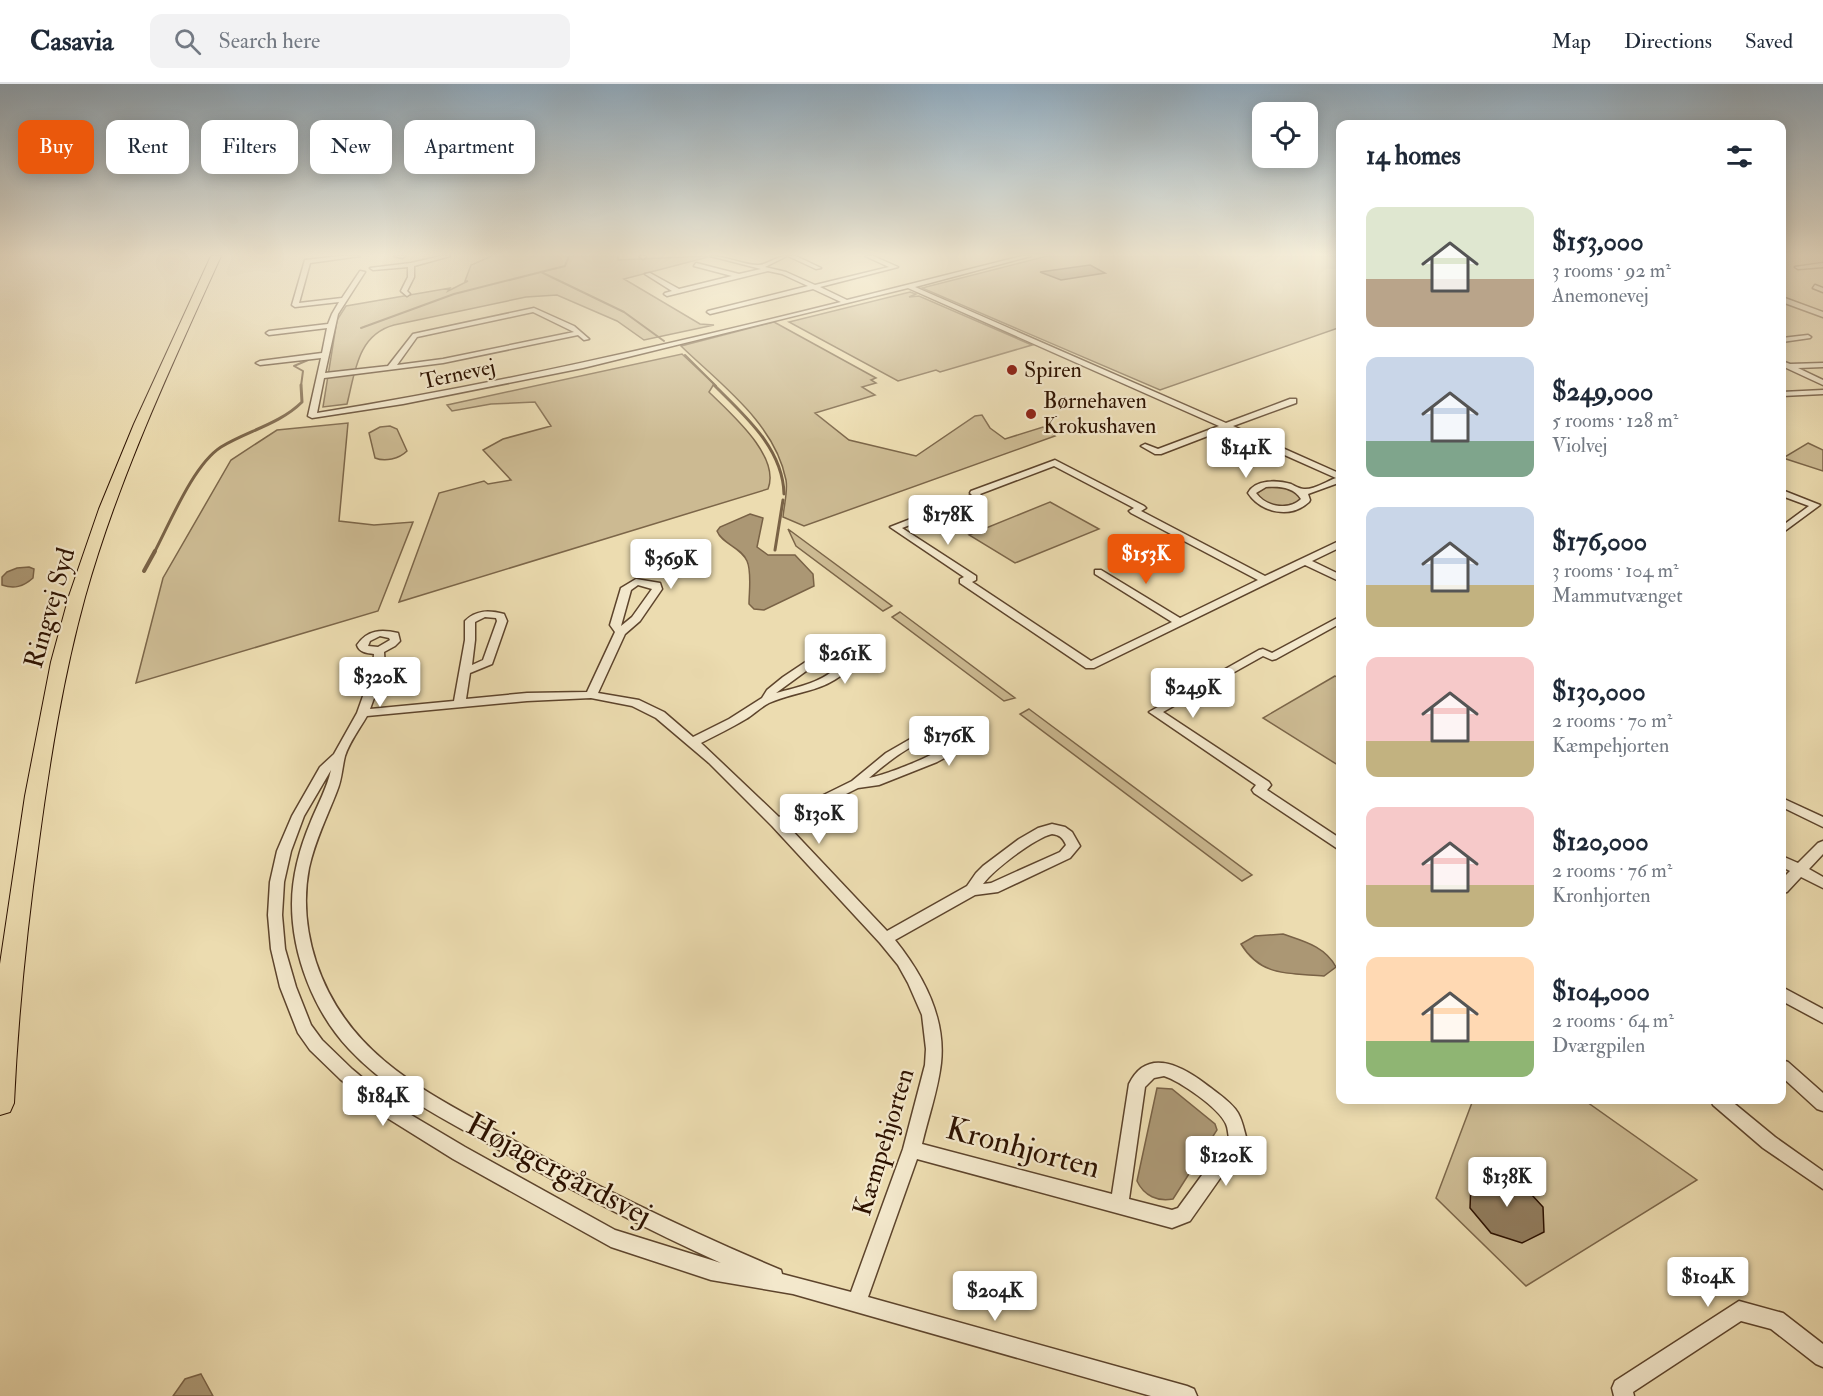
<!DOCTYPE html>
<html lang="en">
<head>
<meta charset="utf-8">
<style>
  :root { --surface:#fff; --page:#f2f2f3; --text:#1f2937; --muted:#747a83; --line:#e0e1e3; --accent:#ea580c }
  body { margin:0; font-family:"IM FELL Double Pica",serif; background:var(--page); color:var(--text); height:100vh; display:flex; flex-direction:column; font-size:22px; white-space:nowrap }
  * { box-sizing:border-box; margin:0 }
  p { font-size:20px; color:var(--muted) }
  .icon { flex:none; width:33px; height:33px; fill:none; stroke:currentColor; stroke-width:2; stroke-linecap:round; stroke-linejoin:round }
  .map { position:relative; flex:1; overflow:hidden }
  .sheet { position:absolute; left:1336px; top:36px; width:450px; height:984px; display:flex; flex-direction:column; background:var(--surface); border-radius:12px; box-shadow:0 3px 15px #0003 }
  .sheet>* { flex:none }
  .banner { position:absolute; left:18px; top:36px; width:570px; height:54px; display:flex; gap:12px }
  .controls { position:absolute; left:1252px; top:18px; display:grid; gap:12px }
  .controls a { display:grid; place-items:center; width:66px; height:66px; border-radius:12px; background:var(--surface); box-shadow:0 3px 15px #0003; font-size:30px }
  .price { position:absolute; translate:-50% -51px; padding:0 14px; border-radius:6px; background:#fff; color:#222; font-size:20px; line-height:39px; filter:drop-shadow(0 2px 3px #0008) }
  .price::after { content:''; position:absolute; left:50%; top:36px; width:18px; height:14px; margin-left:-9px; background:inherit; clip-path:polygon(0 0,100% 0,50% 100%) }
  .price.on { background:var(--accent); color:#fff }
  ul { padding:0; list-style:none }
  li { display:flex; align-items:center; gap:18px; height:150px; padding:0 30px }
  li span { display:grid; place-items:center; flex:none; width:168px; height:120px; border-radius:12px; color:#555 }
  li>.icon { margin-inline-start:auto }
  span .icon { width:72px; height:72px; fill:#fffc; stroke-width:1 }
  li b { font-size:26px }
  h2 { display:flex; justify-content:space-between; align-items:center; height:72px; padding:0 30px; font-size:26px }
  .chip { padding:0 21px; border-radius:12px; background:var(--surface); box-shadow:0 3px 15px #0003; font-size:21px; line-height:54px }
  .chip.on { background:var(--accent); color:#fff }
  header { display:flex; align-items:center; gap:36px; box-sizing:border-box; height:84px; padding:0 30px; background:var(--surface); border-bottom:2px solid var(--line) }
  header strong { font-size:28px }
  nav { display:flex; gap:33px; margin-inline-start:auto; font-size:21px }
  .search { width:420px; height:54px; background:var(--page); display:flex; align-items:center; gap:15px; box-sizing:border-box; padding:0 21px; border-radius:12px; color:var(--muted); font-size:22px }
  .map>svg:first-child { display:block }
  .green { fill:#ccba92; stroke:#7c6649; stroke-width:1.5 }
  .water { fill:#ab9774; stroke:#796246; stroke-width:1.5 }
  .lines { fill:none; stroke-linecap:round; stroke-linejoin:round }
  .stream-far2 { stroke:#796246; stroke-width:2 }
  .stream-far1 { stroke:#796246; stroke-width:3 }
  .stream { stroke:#796246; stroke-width:4 }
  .building { fill:#907b5c; stroke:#2d1200; stroke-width:1.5 }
  .minor-casing { stroke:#5d442c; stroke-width:3 }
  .tertiary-casing { stroke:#5d442c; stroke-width:3 }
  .trunk-casing { stroke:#2d1200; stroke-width:2 }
  .minor { fill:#f3e8cc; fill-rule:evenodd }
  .tertiary { fill:#f3e8cc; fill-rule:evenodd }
  .trunk { fill:#ecdcb0; fill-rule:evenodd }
  .poi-dot { fill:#8f2418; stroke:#f3e8cc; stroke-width:2 }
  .labels { text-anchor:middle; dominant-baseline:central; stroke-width:4.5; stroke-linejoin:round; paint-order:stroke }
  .far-poi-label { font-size:22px; fill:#2d1200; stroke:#f3e8cc; text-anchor:start }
  .far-street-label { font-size:22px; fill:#2d1200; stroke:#f3e8cc }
  .street-label { font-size:26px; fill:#2d1200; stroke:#f3e8cc }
  .near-street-label { font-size:32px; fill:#2d1200; stroke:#f3e8cc }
</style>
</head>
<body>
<header>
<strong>Casavia</strong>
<div class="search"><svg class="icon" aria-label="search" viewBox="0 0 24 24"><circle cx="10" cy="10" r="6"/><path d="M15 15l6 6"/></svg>Search here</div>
<nav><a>Map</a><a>Directions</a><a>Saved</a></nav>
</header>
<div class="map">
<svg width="1823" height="1312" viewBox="0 0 1823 1312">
  <rect width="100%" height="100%" fill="#ecdcb0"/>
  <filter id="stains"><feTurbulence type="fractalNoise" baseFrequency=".00333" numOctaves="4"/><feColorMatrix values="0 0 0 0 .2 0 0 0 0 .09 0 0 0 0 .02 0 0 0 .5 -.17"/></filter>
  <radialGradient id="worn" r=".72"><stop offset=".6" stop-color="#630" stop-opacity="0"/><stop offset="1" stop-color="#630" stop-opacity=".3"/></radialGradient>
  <path class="green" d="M492 172H618V176L706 172 708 173 624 195 700 240 714 241 644 256 617 237 557 211 526 213 394 241C357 251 355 289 347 320L323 323 337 236 346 222 450 204 448 207 468 197H465L471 181Z
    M1047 172H1341V243L1160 306 922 204Z
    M910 208 916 210 909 213 919 212 1032 261 940 288 936 286 898 297 789 238Z
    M774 238 876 294 871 296 876 299 862 303 875 311 815 329 849 356 916 372 975 332 982 331 990 344 1005 355 1043 343 1055 352 804 442 783 433C784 421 788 407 786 396 775 339 720 300 681 262Z
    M682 270 714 300 709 308C730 329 781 372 768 405L399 518 439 409 484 397 488 400 511 396 483 366 503 355 551 342 535 318 491 320 452 327 447 321Z
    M348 339 339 437 374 441 413 438 378 527 136 599 163 494 231 376 277 346Z
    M380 343 390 342 397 345 407 367C399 375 385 378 375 374L369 349Z
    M1808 359 1823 366V387L1783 374Z
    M1268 402C1282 403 1292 404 1301 413V417C1287 423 1265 426 1257 409Z
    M1050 418 1099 445 1015 479 969 451Z
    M788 445 892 522 883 527 796 462Z
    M900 528 1015 614 1004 617 892 533Z
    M1335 592 1341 596V683L1263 634Z
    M1029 625 1252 791 1242 797 1020 630Z
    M1473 1016H1584L1697 1096 1526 1202 1436 1114Z"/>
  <path class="water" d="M750 430 763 434 757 463 768 471H795L813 490 814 502 764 526 754 525 749 520C749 508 752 488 747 477 741 463 722 460 717 447L720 443Z
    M29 483 34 485 33 494C23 503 14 505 2 501V493L7 488 17 484Z
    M1283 850C1303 857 1325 862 1336 883L1324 892C1289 889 1261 893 1241 860L1255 852Z
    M1157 1004 1172 1005 1215 1040 1217 1046 1173 1115C1158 1118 1144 1112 1137 1097Z
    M201 1290 213 1312H173L185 1295Z"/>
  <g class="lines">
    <path class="stream-far2" d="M569 172 565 182 541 188 624 228 664 257
      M361 244 454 210 541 188
      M685 271 716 302
      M301 302 303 287 294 282 308 276"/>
    <path class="stream-far1" d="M714 301C744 331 783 364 784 410
      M775 466 783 416
      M154 469C170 439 193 381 221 363 247 347 280 340 302 318L301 301"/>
    <path class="stream" d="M144 487 155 467"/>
  </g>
  <path class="building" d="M1090 181 1105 189 1061 196 1040 188Z
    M1492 1089 1521 1099 1543 1123 1544 1148 1522 1159 1491 1149 1470 1124 1471 1099Z"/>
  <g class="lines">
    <g class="minor-casing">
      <path id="minor" d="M341 172H360L310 179 299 219 342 214 360 187 365 188 338 230 325 289 388 282 413 250 534 224 574 242 589 255 584 256 578 251 443 279 324 294 317 329C494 301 667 261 841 218L813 205 710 230 707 228 708 227 808 202 782 190 768 187 667 212 664 210 665 209 672 207 645 190 650 189 679 205 732 192 694 182 696 179 739 190 761 185 710 172C725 172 748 182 759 181 769 180 776 172 787 172L765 183 786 188 815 201 889 183 865 172H873L898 183 820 203 847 216 1022 172H1031L915 203 1226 339 1290 315H1296V319L1233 342 1341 390V398L1308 410 1310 416 1309 418C1291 435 1261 429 1248 409 1255 395 1278 396 1291 400 1295 402 1300 405 1304 405 1314 406 1327 397 1336 394L1226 345 1161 370H1155L1141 362 1145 360 1158 365 1219 342 908 204 583 284 403 320 312 334 308 332 321 274 260 281 256 279 260 277 322 269 327 244 269 251 266 249 269 247 328 240 332 230 339 218 295 223 292 221 305 176ZM533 228 574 248 443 275 397 281 417 253ZM1266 403C1279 402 1294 403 1301 415 1288 427 1266 423 1256 409Z
        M394 172H405L402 174Z
        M441 172H450L414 182V193L407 207 410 210 407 212 401 207 408 193V183L373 186 370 184 411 179Z
        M639 172H645L646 173 643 175Z
        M788 172H796L821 184 816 185Z
        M1823 179V183L1798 185 1795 183Z
        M1815 201 1823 204V208L1813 204Z
        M1808 251 1811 253 1810 254 1782 258V254Z
        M1782 277 1790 280 1823 279V283L1798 284 1823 296V301L1782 282Z
        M1823 306V310L1782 312V308Z
        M1055 376 1144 422 1146 424 1141 427 1265 492 1341 456V463L1312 477 1341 491V498L1305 481 1094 584H1086L960 499V495L964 493 890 443 972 411 970 409 971 407ZM1054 382 1134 424 1129 427 1131 429 1258 496 1180 534 1101 486H1095V490L1172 538 1091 577 972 498 976 496V492L902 444 981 414 982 412 980 410Z
        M1782 406 1820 421 1782 449V442L1809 422 1782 412Z
        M636 495 660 499 662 505 640 537 625 550 598 609 639 616 664 628 693 653 729 635 762 614 767 606 783 593 816 571 831 567 843 570 852 580C831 608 798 606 769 619 761 623 754 630 746 635 731 644 716 651 701 659L779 733 852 697 886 669 919 650 934 646 952 652 956 662 950 671 937 678 879 701 858 704 786 740 887 847 967 802 976 789 983 782 1019 755 1038 744 1052 740 1065 743 1072 748 1080 762 1070 774 998 808 975 811 895 856C923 891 946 933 941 979 938 1006 928 1034 922 1060L1112 1110 1129 1000C1148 960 1187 985 1211 1004 1220 1011 1232 1019 1238 1029 1243 1038 1244 1047 1247 1056L1190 1137 1172 1144 917 1075 868 1213 1187 1302 1194 1305 1197 1312H1151L793 1210 711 1196 611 1163 453 1075 384 1032 340 995 310 966 298 949 280 903 271 865 268 831 270 798 277 767 292 732 320 683 334 670 357 629 373 584 374 570C366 569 359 568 357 561 367 546 381 545 398 549L400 557 395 562 384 568 385 584 370 625 454 617 465 556V537C476 526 489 526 504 530L507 537 492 580 470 589 466 615 527 609 587 608 615 548 610 541 621 504ZM638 501 652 505 632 533 621 542 631 506ZM485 533 496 534 497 537 483 576 472 581 475 556V538ZM380 552 389 554 390 556 378 563 368 562 370 557ZM831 574 836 575 840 580C825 598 798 603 776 609L813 582ZM591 614 632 622 656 634 709 679 772 742 880 859 898 881 908 899 922 931 926 965 925 981 903 1065 851 1208 782 1190 781 1186C689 1147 599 1104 511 1055 429 1009 348 974 316 878 306 847 303 815 309 784 315 756 327 733 337 707 342 695 342 684 345 672 349 659 360 644 367 632L527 617ZM934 654 943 657 944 662C936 672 882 692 869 694 884 681 915 656 934 654ZM331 686C327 704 318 720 311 737 300 763 292 792 292 820 292 871 314 928 349 965 386 1005 436 1031 483 1057 561 1101 640 1142 721 1179L615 1146 465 1063 396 1022 352 985 322 956 311 941 296 903 285 865 282 831 284 798 291 767 304 732ZM1052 750C1060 751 1063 754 1066 761L1060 768 991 799 983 800C994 785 1035 754 1052 750ZM1164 992C1180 997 1219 1024 1226 1040 1228 1044 1228 1050 1229 1054L1178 1124 1172 1126 1129 1115 1145 1003 1154 994Z
        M1341 532V539L1276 575 1272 576 1263 572 1163 628 1269 698 1271 701 1267 706 1341 755V767L1254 709 1252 706 1256 701 1149 628 1259 566 1263 565 1272 569Z
        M1782 714 1823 733V743L1782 723Z
        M1823 757V770L1809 785 1823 793V804L1801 793 1787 808 1782 809V795L1790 787 1782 783V772L1798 779 1818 759Z
        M1782 903 1823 925V939L1782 917Z
        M1782 976 1788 978 1823 1009V1027L1817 1025 1782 993Z
        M1711 1016H1730L1775 1053 1823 1087V1105L1763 1064 1713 1021Z
        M1739 1217 1783 1229 1823 1260V1283L1816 1280 1771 1245 1741 1237 1633 1308 1634 1312H1614L1612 1304 1615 1297Z"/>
    </g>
    <g class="tertiary-casing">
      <path id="tertiary" d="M1782 213 1823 228V233L1782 218Z"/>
    </g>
    <g class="trunk-casing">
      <path id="trunk" d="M211 172H221C171 283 118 395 85 513 63 593 50 675 39 757 27 844 18 931 14 1019L10 1028 0 1031V880L25 712 51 578 69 512 99 425 134 340Z"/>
    </g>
    <use href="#minor" class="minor"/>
    <use href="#tertiary" class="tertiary"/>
    <use href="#trunk" class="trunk"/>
  </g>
  <linearGradient id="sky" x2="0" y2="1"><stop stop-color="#8fa8ba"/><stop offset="0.48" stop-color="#f6efdb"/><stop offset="1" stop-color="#f6efdb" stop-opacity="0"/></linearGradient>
  <rect width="1823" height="356" fill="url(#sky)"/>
  <g class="poi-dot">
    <circle cx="1012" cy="286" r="6"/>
    <circle cx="1031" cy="330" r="6"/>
  </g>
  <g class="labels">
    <g class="far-poi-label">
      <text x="1024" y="286">Spiren</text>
      <text x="1043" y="317">Børnehaven<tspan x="1043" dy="25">Krokushaven</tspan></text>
    </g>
    <g class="far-street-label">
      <text transform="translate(458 290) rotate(-12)">Ternevej</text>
    </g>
    <g class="street-label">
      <text transform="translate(50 524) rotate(-74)">Ringvej Syd</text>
      <text transform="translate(884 1058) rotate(-73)">Kæmpehjorten</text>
    </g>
    <g class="near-street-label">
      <text transform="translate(1023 1064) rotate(15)">Kronhjorten</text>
      <text transform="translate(559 1086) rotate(28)">Højagergårdsvej</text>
    </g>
  </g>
  <rect width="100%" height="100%" filter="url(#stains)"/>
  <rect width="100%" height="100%" fill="url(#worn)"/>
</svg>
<div class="controls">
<a><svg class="icon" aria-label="locate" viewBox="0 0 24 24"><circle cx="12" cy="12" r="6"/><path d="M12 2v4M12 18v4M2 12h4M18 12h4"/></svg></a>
</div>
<b class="price" style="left:1246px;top:395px">$141K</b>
<b class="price" style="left:948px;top:462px">$178K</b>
<b class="price on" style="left:1146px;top:501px">$153K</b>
<b class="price" style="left:671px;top:506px">$369K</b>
<b class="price" style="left:845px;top:601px">$261K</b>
<b class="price" style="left:380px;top:624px">$320K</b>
<b class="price" style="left:1193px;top:635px">$249K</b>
<b class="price" style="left:949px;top:683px">$176K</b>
<b class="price" style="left:819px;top:761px">$130K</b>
<b class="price" style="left:383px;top:1043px">$184K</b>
<b class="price" style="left:1226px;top:1103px">$120K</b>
<b class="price" style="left:1507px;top:1124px">$138K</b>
<b class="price" style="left:1708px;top:1224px">$104K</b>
<b class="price" style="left:995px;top:1238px">$204K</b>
<div class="banner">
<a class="chip on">Buy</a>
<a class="chip">Rent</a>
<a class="chip">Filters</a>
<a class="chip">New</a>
<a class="chip">Apartment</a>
</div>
<section class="sheet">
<h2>14 homes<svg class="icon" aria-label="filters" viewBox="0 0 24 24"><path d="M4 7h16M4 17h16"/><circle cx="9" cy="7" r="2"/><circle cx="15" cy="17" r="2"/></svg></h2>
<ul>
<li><span style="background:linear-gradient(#dfe7d0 60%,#b9a48a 0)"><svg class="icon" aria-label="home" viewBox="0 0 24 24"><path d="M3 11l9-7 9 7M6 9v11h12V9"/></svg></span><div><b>$153,000</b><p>3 rooms · 92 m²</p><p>Anemonevej</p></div></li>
<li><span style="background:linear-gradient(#c9d6e8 70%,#7fa58c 0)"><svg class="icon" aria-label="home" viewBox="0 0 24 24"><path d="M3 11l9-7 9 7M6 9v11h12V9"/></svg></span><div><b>$249,000</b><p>5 rooms · 128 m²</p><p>Violvej</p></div></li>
<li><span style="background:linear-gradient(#c9d6e8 65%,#c2b280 0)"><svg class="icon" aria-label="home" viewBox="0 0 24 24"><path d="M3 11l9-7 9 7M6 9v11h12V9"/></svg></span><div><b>$176,000</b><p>3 rooms · 104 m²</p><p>Mammutvænget</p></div></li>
<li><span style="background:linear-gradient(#f6c9c9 70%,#c2b280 0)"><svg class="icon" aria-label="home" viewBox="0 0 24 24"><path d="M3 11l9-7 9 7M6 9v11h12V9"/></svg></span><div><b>$130,000</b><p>2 rooms · 70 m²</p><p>Kæmpehjorten</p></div></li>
<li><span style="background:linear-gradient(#f6c9c9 65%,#c2b280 0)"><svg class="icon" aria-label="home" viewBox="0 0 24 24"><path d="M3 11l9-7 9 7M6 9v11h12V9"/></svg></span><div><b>$120,000</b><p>2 rooms · 76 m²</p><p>Kronhjorten</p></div></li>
<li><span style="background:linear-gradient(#ffd9b3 70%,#8fb573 0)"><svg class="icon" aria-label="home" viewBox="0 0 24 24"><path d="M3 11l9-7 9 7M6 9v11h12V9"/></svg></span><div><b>$104,000</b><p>2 rooms · 64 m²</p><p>Dværgpilen</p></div></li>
</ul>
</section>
</div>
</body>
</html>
